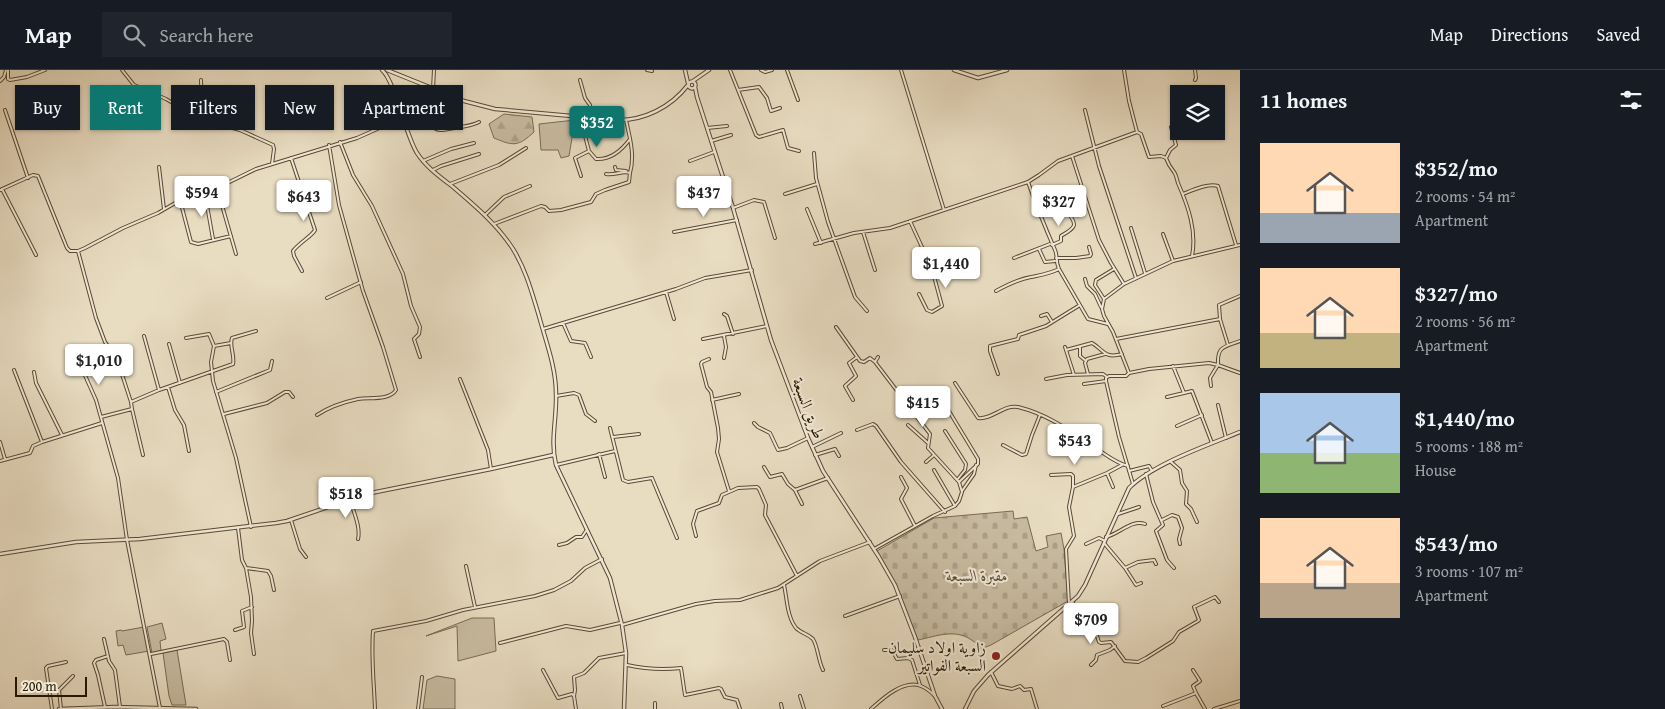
<!DOCTYPE html>
<html lang="en">
<head>
<meta charset="utf-8">
<style>
  :root { --surface:#171b24; --page:#20242c; --text:#f1f3f6; --muted:#9ea1a6; --line:#363941; --accent:#0f766e }
  body { margin:0; font-family:"Gentium Book Plus",Amiri,serif; background:var(--page); color:var(--text); height:100vh; display:flex; flex-direction:column; font-size:19px; white-space:nowrap }
  * { box-sizing:border-box; margin:0 }
  p { font-size:16px; color:var(--muted) }
  .icon { flex:none; width:28px; height:28px; fill:none; stroke:currentColor; stroke-width:2; stroke-linecap:round; stroke-linejoin:round }
  .map { position:relative; flex:1; overflow:hidden }
  .side { display:flex; flex-direction:column; background:var(--surface); width:425px }
  .side>* { flex:none }
  .top-card { position:absolute; left:15px; top:15px; width:475px; height:45px; display:flex; gap:10px }
  .fabs { position:absolute; left:1170px; top:15px; display:grid; gap:10px }
  .fabs a { display:grid; place-items:center; width:55px; height:55px; border-radius:0px; background:var(--surface); box-shadow:0 1px 4px #0004; font-size:25px }
  .scale { position:absolute; left:15px; bottom:12px; width:72px; box-sizing:border-box; padding-left:5px; border:2px solid #2a1a02; border-top:0; font-size:14px; line-height:18px; white-space:nowrap; color:#2a1a02; -webkit-text-stroke:4px #f0e8d7; paint-order:stroke }
  .price { position:absolute; translate:-50% -42px; padding:0 11px; border-radius:5px; background:#fff; color:#222; font-size:16px; line-height:32px; filter:drop-shadow(0 1px 2px #0008) }
  .price::after { content:''; position:absolute; left:50%; top:30px; width:15px; height:11px; margin-left:-8px; background:inherit; clip-path:polygon(0 0,100% 0,50% 100%) }
  .price.current { background:var(--accent); color:#fff }
  ul { padding:0; list-style:none }
  li { display:flex; align-items:center; gap:15px; height:125px; padding:0 20px }
  li span { display:grid; place-items:center; flex:none; width:140px; height:100px; border-radius:0px; color:#555 }
  li>.icon { margin-inline-start:auto }
  span .icon { width:60px; height:60px; fill:#fffc; stroke-width:1 }
  li b { font-size:21px }
  h2 { display:flex; justify-content:space-between; align-items:center; height:60px; padding:0 20px; font-size:21px }
  .tag { padding:0 18px; border-radius:0px; background:var(--surface); box-shadow:0 1px 4px #0004; font-size:18px; line-height:45px }
  .tag.current { background:var(--accent); color:#fff }
  header { display:flex; align-items:center; gap:30px; box-sizing:border-box; height:70px; padding:0 25px; background:var(--surface); border-bottom:1px solid var(--line) }
  header strong { font-size:24px }
  nav { display:flex; gap:28px; margin-inline-start:auto; font-size:18px }
  .search { width:350px; height:45px; background:var(--page); display:flex; align-items:center; gap:12px; box-sizing:border-box; padding:0 18px; border-radius:0px; color:var(--muted); font-size:19px }
  main { display:flex; flex:1; min-height:0 }
  .map>svg:first-child { display:block }
  .grass { fill:#c8bba1; stroke:#796a52 }
  .forest { fill:url(#forest-firs); stroke:#796a52 }
  .cemetery { fill:url(#cemetery-stones); stroke:#796a52 }
  .lines { fill:none; stroke-linecap:round; stroke-linejoin:round }
  .minor-casing { stroke:#5a4a32; stroke-width:4 }
  .tertiary-casing { stroke:#5a4a32; stroke-width:4.5 }
  .minor { stroke:#f0e8d7; stroke-width:2 }
  .tertiary { stroke:#f0e8d7; stroke-width:2.5 }
  .poi-dot { fill:#8f2418; stroke:#f0e8d7; stroke-width:2 }
  .labels { text-anchor:middle; dominant-baseline:central; stroke-width:4; stroke-linejoin:round; paint-order:stroke }
  .street-label { font-size:16px; fill:#2a1a02; stroke:#f0e8d7 }
  .park-label { font-size:16px; font-style:italic; fill:#594a32; stroke:#f0e8d7 }
  .poi-label { font-size:16px; fill:#2a1a02; stroke:#f0e8d7; text-anchor:end }
</style>
</head>
<body>
<header>
<strong>Map</strong>
<div class="search"><svg class="icon" aria-label="search" viewBox="0 0 24 24"><circle cx="10" cy="10" r="6"/><path d="M15 15l6 6"/></svg>Search here</div>
<nav><a>Map</a><a>Directions</a><a>Saved</a></nav>
</header>
<main>
<div class="map">
<svg width="1240" height="639" viewBox="0 0 1240 639">
  <defs>
    <pattern id="forest-firs" width="22" height="20" patternUnits="userSpaceOnUse" patternTransform="scale(1.25)"><rect width="22" height="20" fill="#c8bba1"/><path d="M5 1l3.5 6h-7zM16 11l3.5 6h-7z" fill="#aca089"/></pattern>
    <pattern id="cemetery-stones" width="16" height="16" patternUnits="userSpaceOnUse" patternTransform="scale(1.25)"><rect width="16" height="16" fill="#c8bba1"/><path d="M2 7V4a2 2 0 0 1 4 0v3zM10 15v-3a2 2 0 0 1 4 0v3z" fill="#aca089"/></pattern>
  </defs>
  <rect width="100%" height="100%" fill="#e8dcc1"/>
  <filter id="stains"><feTurbulence type="fractalNoise" baseFrequency=".004" numOctaves="4"/><feColorMatrix values="0 0 0 0 .2 0 0 0 0 .09 0 0 0 0 .02 0 0 0 .5 -.17"/></filter>
  <radialGradient id="worn" r=".72"><stop offset=".6" stop-color="#630" stop-opacity="0"/><stop offset="1" stop-color="#630" stop-opacity=".3"/></radialGradient>
  <path class="grass" d="M575 50 569 86 561 88 558 80H541L539 54Z
    M472 548H494L496 581 458 591 457 556 426 566Z
    M162 553 166 569 160 571 161 581 152 583 147 557Z
    M144 557 149 581 126 585 123 575 118 576 116 561 121 560 122 561Z
    M177 580 186 635H172L169 626 163 583Z
    M437 606 455 609V639H423L427 610Z"/>
  <path class="forest" d="M504 44 532 47 534 62C518 77 513 76 494 68L489 54Z"/>
  <path class="cemetery" d="M1013 441 1014 449 1027 447 1036 481 1048 477 1046 466 1061 463 1064 479 1068 531 991 575 981 579C979 574 977 574 973 571 956 558 937 566 918 570L900 524 877 481 934 448Z"/>
  <g class="lines">
    <g class="minor-casing">
      <path id="minor" d="M8 0V9L10 10 27 7 45 0
        M122 0 134 15 166 29 190 43 207 51 240 60 273 75 274 79 272 94
        M647 0 652 1
        M730 0 756 65 759 67 783 60 788 78 799 81
        M761 0 765 2 772 0
        M787 0 798 30
        M901 0 944 140
        M1124 0 1129 31 1137 62 1141 64 1149 87 1161 86 1166 88C1168 94 1170 97 1174 102 1176 104 1177 110 1178 113 1188 136 1197 161 1192 186
        M1195 0 1196 8 1195 10
        M201 10 202 48
        M580 10 585 28 590 35 592 48
        M0 11 4 7 6 0
        M427 16C427 25 428 55 436 59 441 62 450 58 456 58 464 56 472 56 479 52
        M433 19 434 0
        M738 20 759 17 767 28 771 41 780 38
        M5 40 28 108
        M1085 40 1099 96 1136 208
        M580 47 589 81 596 89C611 90 622 80 630 69
        M707 58 727 56
        M711 71 731 65
        M340 72 353 105 372 136 403 204 411 236 420 257 419 264 414 269 420 287
        M814 83 816 108 828 152 855 227 867 241
        M1072 86 1099 170 1111 193 1124 214
        M291 88 315 160C312 166 299 173 293 181L294 186 302 201
        M1166 88 1170 80 1176 75 1171 57
        M423 91 451 79 474 73
        M690 91 714 82
        M159 97 164 139
        M615 97 616 100 626 101
        M433 100 441 96 479 84
        M606 104C614 106 623 100 630 103 635 86 630 68 626 50
        M581 106 575 88 589 81
        M1028 112C1036 135 1045 157 1055 180 1058 187 1055 190 1059 199L1088 249 1108 254
        M450 114 499 95 526 78
        M217 118 236 184
        M2 119 36 185
        M0 120 33 105 38 106 67 178 70 181H78L85 178 123 158 158 143 182 129 205 124 256 99 357 68 402 48
        M205 124 213 169
        M785 124 817 114
        M1183 124C1193 120 1208 113 1218 116L1236 175
        M180 130 191 172 198 174 231 166
        M733 138 754 130 764 132 775 168
        M807 139 821 173
        M485 145 504 127 530 116
        M910 151 932 199 942 236 932 242 927 240 919 224
        M494 154 541 136 545 137 549 141 561 140 591 132 596 124 605 120 629 112 630 103
        M1131 158 1145 203
        M674 162 737 150
        M863 162 875 200
        M1163 164 1173 191
        M815 174 854 163 890 158 1028 112 1039 105 1058 91 1137 62
        M1052 175 1061 171V166C1074 158 1080 156 1066 141
        M1039 179 1045 192 1055 191
        M78 181 96 248 105 272 117 289 131 332
        M1014 188 1050 174
        M1056 188H1076L1090 186 1091 184 1089 177
        M1085 209 1087 216 1095 224 1101 237
        M996 221C1007 215 1019 209 1031 207 1041 205 1049 204 1059 199
        M666 222 674 249
        M327 228 361 212
        M1104 229 1095 215 1096 210 1114 199
        M724 244 727 246 733 264
        M1041 246 1047 244 1052 252
        M563 253 571 271 585 273 591 287
        M836 257 860 291 864 292 870 288 875 292
        M543 259 676 219 705 208 752 200
        M144 266 159 320
        M186 268 209 264 214 276
        M703 269 767 256
        M1116 269 1220 249
        M1240 271C1224 277 1217 276 1218 295L1240 303
        M231 273 214 276 211 292 213 311 236 388 251 457
        M169 274 180 313
        M1228 275 1220 249 1219 235 1240 226
        M1065 277 1074 305
        M1080 277V286L1086 291
        M1066 280 1092 273C1104 280 1104 289 1122 284
        M724 288 726 277 724 266
        M709 289 702 292 701 294 707 317 711 322 718 358 719 369 717 382 729 421
        M79 292 96 330 118 408 127 470 160 638
        M1173 296 1184 323 1192 321 1212 373
        M14 300 42 372
        M34 302 36 313 62 365
        M1129 303 1149 299 1209 293 1218 295 1210 308 1211 316
        M998 304 990 281V276L1018 269 1019 265 1046 256 1080 235
        M1088 304 1085 293 1087 289 1105 284
        M460 309 488 380 491 399
        M1046 309 1067 305 1103 304 1107 307
        M955 313 978 348C992 350 1004 334 1018 337 1050 345 1071 362 1097 379 1108 386 1116 393 1128 396
        M1084 314 1106 311
        M168 317 175 340 184 355 189 381
        M935 318 978 389V394L959 412
        M216 322 270 300 272 291
        M556 326 574 323 579 325 586 344 595 351
        M1167 327 1184 323
        M712 330 739 324
        M853 330 845 316 856 306 849 293 857 287
        M1218 335 1226 368
        M132 339 143 385
        M224 344 267 333 285 322H289L293 327
        M317 345C329 337 344 332 358 329 369 327 389 331 396 320L383 277 363 221 349 171 339 135 329 75
        M101 347 132 339 131 332 159 320 233 294C235 285 229 276 232 268L256 261
        M754 353 758 357 770 363 778 380 787 378 808 368
        M908 355 928 373
        M1177 356 1202 345
        M610 358 623 410 628 412 652 408 677 468
        M857 360 873 354 876 356 901 392 945 442
        M945 361 966 394 965 400 957 410
        M613 367 639 364
        M0 372 5 389
        M1003 375 1022 385 1026 384 1032 365 1040 345
        M812 377 841 363
        M599 384 605 407
        M815 385 835 379 839 386
        M0 391 30 383 33 376 42 372 102 353
        M926 392 934 385
        M1171 392 1180 400 1182 413 1187 421 1186 434 1191 439 1197 452
        M556 395 615 381
        M764 397 770 407 782 404 788 414 795 420
        M934 400 955 436
        M1129 401 1149 396 1152 401
        M1107 403 1113 417
        M1146 404 1153 432 1163 455 1156 461 1167 490 1174 498
        M1051 405 1071 404 1073 406V417
        M901 407 907 418 901 429 915 456
        M1133 414 1119 367 1106 311V308L1109 306H1126L1129 303 1113 262 1104 246 1102 239 1104 229 1124 214 1173 191 1240 175
        M962 421 974 404 976 395
        M350 429C353 441 361 457 358 469
        M802 434 795 420 828 408
        M1118 444 1139 437
        M291 450 300 479 306 487
        M1162 450 1172 445 1178 447 1182 458 1179 469 1180 474
        M238 458 242 490 246 498 251 527 252 551 251 563 254 584
        M696 466 693 454 697 441 719 433 722 425 738 418 757 417 759 419 766 435 765 445 797 506
        M1106 467C1119 464 1132 449 1145 454
        M1104 473 1125 498 1136 515 1141 513
        M1086 474 1099 468 1105 471
        M559 475 567 473 576 467H582L586 461
        M874 479 933 446 955 436 959 431 962 422 959 412 928 378 930 364 875 292 878 287
        M466 496 475 537
        M246 498 268 501 271 506 274 520
        M1125 498 1138 492 1154 490 1156 494
        M784 515C787 528 787 547 796 558 801 563 808 564 813 569 818 577 818 590 823 600
        M1072 532 1084 546 1092 551 1099 572 1101 573 1111 572 1125 591 1138 592 1146 588 1173 571 1179 562 1198 551 1199 550 1194 537 1215 527 1219 532
        M1069 534 1066 479 1074 466 1069 437 1073 417 1107 403 1122 395
        M845 546 900 526
        M622 555 696 534 715 531 740 530 778 518 820 491 870 472
        M235 560 244 557 242 541 252 537
        M104 569 109 591 115 600 120 637
        M500 573 566 556 590 560 620 553
        M884 580H892L897 589 908 588 912 590 920 615
        M151 584 224 569 227 572 230 590
        M627 595C645 599 663 600 681 598L685 625 719 618 721 619 725 627 737 630 740 639
        M1091 595 1096 590 1097 585 1110 580 1115 576
        M543 600 558 628 572 624 574 626 576 639
        M1193 600 1200 611 1193 616 1196 623
        M991 602 998 616 1012 619 1020 616 1024 620 1031 619 1037 639
        M574 626 575 620 574 607 584 603 599 588 626 583
        M800 626 804 639
        M655 633V639
        M781 634 782 639
        M1163 636 1196 623 1205 639
        M105 637 98 605 94 593 96 590 108 586
        M52 639 46 598 48 596 66 592
        M61 639 59 620 73 606
        M375 639C374 613 371 587 373 561L426 551 463 540 535 526 554 520 571 511 585 498 602 489
        M418 639 422 607
        M871 639C883 628 904 609 921 616 926 618 931 622 935 626
        M1214 639 1240 631"/>
    </g>
    <g class="tertiary-casing">
      <path id="tertiary" d="M382 0C395 11 405 64 417 83 426 97 440 107 453 117 475 136 497 154 513 179 526 200 532 223 539 246 546 272 556 297 556 324 557 348 550 371 556 395L610 508 622 555 626 583 624 639
        M387 0 464 31 495 39 616 50C644 51 671 37 688 15
        M685 0 688 13
        M954 0 978 8 1007 0
        M693 11 709 0
        M688.5 15a3.5 3.5 0 1 1 7 0a3.5 3.5 0 1 1-7 0Z
        M695 17 697 27 733 138 771 270 808 368 823 401 879 487 895 515 915 567 935 626 942 639
        M0 484 76 472 140 469 276 453 287 451 366 424 491 399 553 385
        M59 639 115 637 196 639
        M965 639 974 621 988 605 1078 526 1085 515 1129 418C1153 394 1208 375 1240 362"/>
    </g>
    <use href="#minor" class="minor"/>
    <use href="#tertiary" class="tertiary"/>
  </g>
  <circle class="poi-dot" cx="996" cy="586" r="5"/>
  <g class="labels">
    <g class="street-label">
      <text transform="translate(809 338) rotate(69)">طريق السبعة</text>
    </g>
    <g class="park-label">
      <text x="977" y="505">مقبرة السبعة</text>
    </g>
    <g class="poi-label">
      <text x="986" y="577">زاوية اولاد سليمان<tspan x="986" dy="18">السبعة الفواتير</tspan></text>
    </g>
  </g>
  <rect width="100%" height="100%" filter="url(#stains)"/>
  <rect width="100%" height="100%" fill="url(#worn)"/>
</svg>
<div class="fabs">
<a><svg class="icon" aria-label="layers" viewBox="0 0 24 24"><path d="M12 4l9 5-9 5-9-5zM3 14l9 5 9-5"/></svg></a>
</div>
<div class="scale">200 m</div>
<b class="price current" style="left:597px;top:78px">$352</b>
<b class="price" style="left:202px;top:148px">$594</b>
<b class="price" style="left:704px;top:148px">$437</b>
<b class="price" style="left:304px;top:152px">$643</b>
<b class="price" style="left:1059px;top:157px">$327</b>
<b class="price" style="left:946px;top:219px">$1,440</b>
<b class="price" style="left:99px;top:316px">$1,010</b>
<b class="price" style="left:923px;top:358px">$415</b>
<b class="price" style="left:1075px;top:396px">$543</b>
<b class="price" style="left:346px;top:449px">$518</b>
<b class="price" style="left:1091px;top:575px">$709</b>
<div class="top-card">
<a class="tag">Buy</a>
<a class="tag current">Rent</a>
<a class="tag">Filters</a>
<a class="tag">New</a>
<a class="tag">Apartment</a>
</div>
</div>
<section class="side">
<h2>11 homes<svg class="icon" aria-label="filters" viewBox="0 0 24 24"><path d="M4 7h16M4 17h16"/><circle cx="9" cy="7" r="2"/><circle cx="15" cy="17" r="2"/></svg></h2>
<ul>
<li><span style="background:linear-gradient(#ffd9b3 70%,#9aa5b1 0)"><svg class="icon" aria-label="home" viewBox="0 0 24 24"><path d="M3 11l9-7 9 7M6 9v11h12V9"/></svg></span><div><b>$352/mo</b><p>2 rooms · 54 m²</p><p>Apartment</p></div></li>
<li><span style="background:linear-gradient(#ffd9b3 65%,#c2b280 0)"><svg class="icon" aria-label="home" viewBox="0 0 24 24"><path d="M3 11l9-7 9 7M6 9v11h12V9"/></svg></span><div><b>$327/mo</b><p>2 rooms · 56 m²</p><p>Apartment</p></div></li>
<li><span style="background:linear-gradient(#a9c7e8 60%,#8fb573 0)"><svg class="icon" aria-label="home" viewBox="0 0 24 24"><path d="M3 11l9-7 9 7M6 9v11h12V9"/></svg></span><div><b>$1,440/mo</b><p>5 rooms · 188 m²</p><p>House</p></div></li>
<li><span style="background:linear-gradient(#ffd9b3 65%,#b9a48a 0)"><svg class="icon" aria-label="home" viewBox="0 0 24 24"><path d="M3 11l9-7 9 7M6 9v11h12V9"/></svg></span><div><b>$543/mo</b><p>3 rooms · 107 m²</p><p>Apartment</p></div></li>
</ul>
</section>
</main>
</body>
</html>
